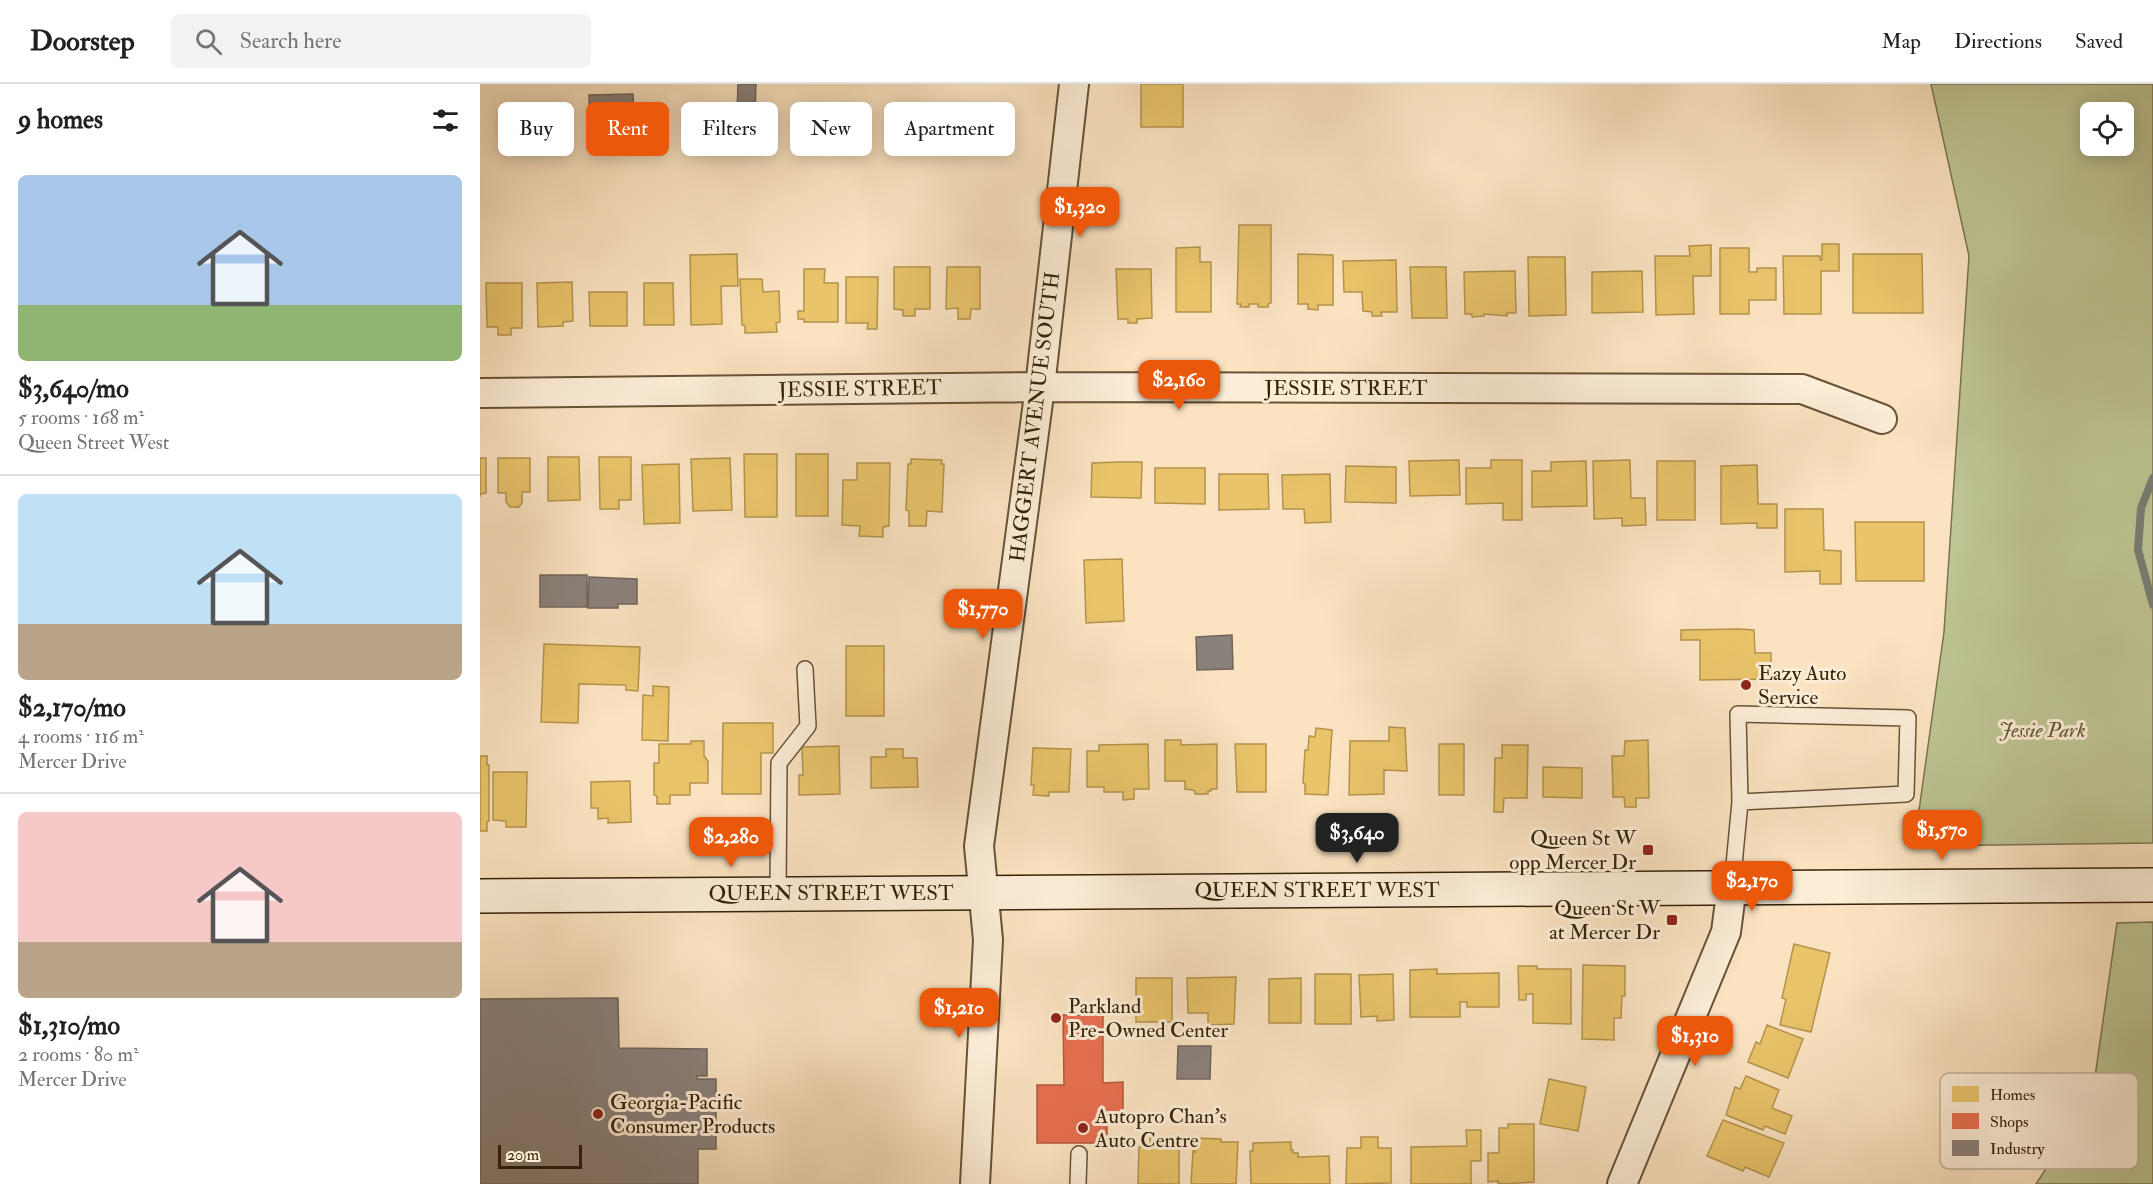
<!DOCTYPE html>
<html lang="en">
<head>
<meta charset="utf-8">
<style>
  :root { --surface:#fff; --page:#f2f2f2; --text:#202124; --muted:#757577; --line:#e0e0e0; --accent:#ea580c }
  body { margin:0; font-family:"IM FELL Double Pica",serif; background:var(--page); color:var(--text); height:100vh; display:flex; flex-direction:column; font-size:22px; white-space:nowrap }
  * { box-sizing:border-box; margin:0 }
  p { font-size:20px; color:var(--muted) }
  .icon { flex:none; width:33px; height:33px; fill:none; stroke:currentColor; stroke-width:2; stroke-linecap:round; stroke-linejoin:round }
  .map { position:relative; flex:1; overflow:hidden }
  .side { display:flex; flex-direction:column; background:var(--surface); width:480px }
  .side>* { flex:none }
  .top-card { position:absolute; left:18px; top:18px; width:570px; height:54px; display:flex; gap:12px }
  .controls { position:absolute; left:1600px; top:18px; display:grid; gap:12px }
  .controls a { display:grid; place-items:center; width:54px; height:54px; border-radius:9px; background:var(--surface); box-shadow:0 3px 15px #0003; font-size:30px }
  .scale { position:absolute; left:18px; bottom:15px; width:84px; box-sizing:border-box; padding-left:6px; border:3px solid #362208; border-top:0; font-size:16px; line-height:21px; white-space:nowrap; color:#362208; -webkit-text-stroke:4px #fcedd7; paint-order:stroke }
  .price { position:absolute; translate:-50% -51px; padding:0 14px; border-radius:12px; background:var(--accent); color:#fff; font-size:20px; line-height:39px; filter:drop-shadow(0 2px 3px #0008) }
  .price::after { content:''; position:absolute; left:50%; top:36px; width:18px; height:14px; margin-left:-9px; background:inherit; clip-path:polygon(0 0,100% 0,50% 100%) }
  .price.selected { background:#222; color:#fff }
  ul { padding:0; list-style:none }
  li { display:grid; align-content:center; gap:12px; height:318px; padding:0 18px }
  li+li { border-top:2px solid var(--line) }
  li span { display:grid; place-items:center; height:186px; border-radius:9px; color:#555 }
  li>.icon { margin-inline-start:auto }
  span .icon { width:108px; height:108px; fill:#fffc; stroke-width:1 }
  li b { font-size:26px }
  h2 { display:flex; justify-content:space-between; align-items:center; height:72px; padding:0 18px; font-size:26px }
  .chip { padding:0 21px; border-radius:9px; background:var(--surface); box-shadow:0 3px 15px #0003; font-size:21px; line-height:54px }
  .chip.selected { background:var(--accent); color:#fff }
  header { display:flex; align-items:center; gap:36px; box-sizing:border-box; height:84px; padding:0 30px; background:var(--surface); border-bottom:2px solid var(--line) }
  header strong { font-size:28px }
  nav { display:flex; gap:33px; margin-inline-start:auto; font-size:21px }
  .search { width:420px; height:54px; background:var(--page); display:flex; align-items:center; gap:15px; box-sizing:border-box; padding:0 21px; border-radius:9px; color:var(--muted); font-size:22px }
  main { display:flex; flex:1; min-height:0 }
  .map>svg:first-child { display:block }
  .green { fill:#bec493; stroke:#7a734e; stroke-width:1.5; fill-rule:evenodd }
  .homes { fill:#e9c46a; stroke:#b3934d; stroke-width:1.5 }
  .shops { fill:#e76f51; stroke:#b2583b; stroke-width:1.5 }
  .industry { fill:#8a817c; stroke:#716459; stroke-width:1.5 }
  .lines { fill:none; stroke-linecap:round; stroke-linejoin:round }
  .stream { stroke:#797e76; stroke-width:8 }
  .lane-casing { stroke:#675236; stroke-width:18 }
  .street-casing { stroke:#675236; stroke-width:32 }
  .secondary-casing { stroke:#362208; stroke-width:36 }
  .lane { stroke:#fcedd7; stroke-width:15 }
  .street { stroke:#fcedd7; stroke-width:28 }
  .secondary { stroke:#fcedd7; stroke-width:33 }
  .poi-dot { fill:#8f2418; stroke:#fcedd7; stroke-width:2 }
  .labels { text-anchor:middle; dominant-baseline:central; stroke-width:6; stroke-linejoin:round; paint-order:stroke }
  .street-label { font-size:21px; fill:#362208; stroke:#fcedd7 }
  .poi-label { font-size:21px; fill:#362208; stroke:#fcedd7; text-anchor:start }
  .park-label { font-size:21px; font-style:italic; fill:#5f5332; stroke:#fcedd7 }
  .key { fill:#fcedd7; stroke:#c1b099; stroke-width:1.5 }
  .key-label { font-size:16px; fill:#362208 }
</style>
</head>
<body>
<header>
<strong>Doorstep</strong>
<div class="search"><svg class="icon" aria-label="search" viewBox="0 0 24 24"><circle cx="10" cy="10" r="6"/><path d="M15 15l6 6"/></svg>Search here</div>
<nav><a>Map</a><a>Directions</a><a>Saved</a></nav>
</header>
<main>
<section class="side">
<h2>9 homes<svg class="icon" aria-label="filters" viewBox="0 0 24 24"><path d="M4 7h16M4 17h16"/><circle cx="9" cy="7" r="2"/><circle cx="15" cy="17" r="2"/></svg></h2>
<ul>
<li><span style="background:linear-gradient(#a9c7e8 70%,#8fb573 0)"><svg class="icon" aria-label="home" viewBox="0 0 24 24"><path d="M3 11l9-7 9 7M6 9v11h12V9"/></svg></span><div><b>$3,640/mo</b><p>5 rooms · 168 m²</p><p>Queen Street West</p></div></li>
<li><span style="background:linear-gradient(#bfe0f5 70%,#b9a48a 0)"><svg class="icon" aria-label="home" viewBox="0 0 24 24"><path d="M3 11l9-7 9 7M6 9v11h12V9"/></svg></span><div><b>$2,170/mo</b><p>4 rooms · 116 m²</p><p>Mercer Drive</p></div></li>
<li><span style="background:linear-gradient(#f6c9c9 70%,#b9a48a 0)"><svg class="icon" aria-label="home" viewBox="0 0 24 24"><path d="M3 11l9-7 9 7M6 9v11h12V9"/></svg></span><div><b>$1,310/mo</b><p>2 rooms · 80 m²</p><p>Mercer Drive</p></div></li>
</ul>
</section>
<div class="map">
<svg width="1673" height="1100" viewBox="0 0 1673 1100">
  <rect width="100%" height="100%" fill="#fbe3c1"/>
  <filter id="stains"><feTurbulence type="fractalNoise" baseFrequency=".00333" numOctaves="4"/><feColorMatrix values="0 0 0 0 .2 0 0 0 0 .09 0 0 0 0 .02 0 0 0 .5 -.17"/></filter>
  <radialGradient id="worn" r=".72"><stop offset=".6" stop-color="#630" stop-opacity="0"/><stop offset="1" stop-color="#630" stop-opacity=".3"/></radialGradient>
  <path class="green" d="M1451 0H1673V759L1434 762 1464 548 1489 172ZM1611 28H1644V62H1611Z
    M1673 838V1100H1556L1612 1014 1637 839Z"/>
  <path class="homes" d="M661 0H703V43H661Z
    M759 141H791V219L788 220V223H778V220H769V223H760L761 220H757Z
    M1342 160H1359V187H1341V230H1304L1303 172H1340V176H1342Z
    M1231 161V192H1213L1214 230 1176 231 1175 172H1210L1209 162Z
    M720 163V178H731V228H696V164Z
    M1240 164H1269V188H1277V184H1296V216H1269V230H1240Z
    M257 170 258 202H241L242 240 211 241 210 171Z
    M818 170 853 171V221H838V226L828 225V220H818Z
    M1373 170H1442L1443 229H1373Z
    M1048 173H1085L1086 231 1049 232Z
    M916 176 917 228H901L902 232H892V228L883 227 882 208H864L863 177Z
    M414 183H450V225H435V232H423V226L414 225Z
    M467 183H500V225H491L490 235H478V224L466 225Z
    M930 183H966L967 234H932Z
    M324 185H345L344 199H358V238H324V235H318V227H324Z
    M636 185H671L672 234 657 235V239H648V235H638Z
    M1035 187 1036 229H1027V232L1004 230V232L992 233V230H985L984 188Z
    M1162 187 1163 228 1112 229V188Z
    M366 193H398L397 245H387L388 239H366Z
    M260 195H282L283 208 299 207 300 238 296 239 297 248 265 249V242L262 241Z
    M92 198 93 237 83 238V242L58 243 57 199Z
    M6 199H42V244H31V251H18V243H7Z
    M164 199H193L194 241H164Z
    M109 208H147V242H110Z
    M264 370H297V433H265Z
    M316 370H348V432H316Z
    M68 373H99L100 416 68 417Z
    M119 373H151V416H139V425H120Z
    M0 374H6V409L0 410V413Z
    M18 374H50V408H42V419L39 423H30L26 418V409H18Z
    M250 374 252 426 213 427 211 375Z
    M431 375 462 376 461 380H464L462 428 447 427 446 442H429V427L426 426 428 380H431Z
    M979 376 980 411 930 412 929 377Z
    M1011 376H1042V436H1023V419L986 420V384H1011Z
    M1150 376 1151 414H1165L1166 441 1142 442V434L1114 435 1113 377Z
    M1106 377 1107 422 1052 423V387H1071V378Z
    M1177 377H1215V436H1177Z
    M639 378H662L661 414 611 413 612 379Z
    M377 379H410L409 442 403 443V453L379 452 380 442 362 441 363 396H377Z
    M199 380 200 439 164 440 162 381Z
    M1277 381 1278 420H1297V444H1277V439L1241 440V382Z
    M866 382 916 383V419L865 418Z
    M675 384H725V420L675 419Z
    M739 390H788L789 425 739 426Z
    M850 390 851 438 825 439 824 425H803L802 391Z
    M1305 425H1343L1344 466 1361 467V500H1340V487L1305 488Z
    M1375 438H1444V497H1376Z
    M642 475 644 537 606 539 604 476Z
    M1258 545 1274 546 1275 569H1291V595L1220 596V556H1201V546Z
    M64 560 160 563 158 607 146 606V601L99 600 98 639 61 638Z
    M366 562H404V632H366Z
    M173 602 189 603 188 657 162 656 163 611 173 612Z
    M243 639H293V669H281V710H242Z
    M909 643 925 644 927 687 904 686V710L869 711 870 657H909Z
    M836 644 852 646 848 711 825 710V700L823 699 825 666H828L829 652 835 653Z
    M685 656H701V661L737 660V705H731V707H728V710H715V707L712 706 705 705V697H685Z
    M1168 656 1169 714H1156V723H1145L1144 713H1133L1132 672H1144L1145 657Z
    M211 657H224V672L228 677V699H210V711H190V720H177V712L174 711V679H179V660H211Z
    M668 660 669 705H654V715L643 716V708H624V703H607V667H619V661Z
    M755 660H786V708H757Z
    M959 660H984V711H959Z
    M1022 661H1048L1047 714H1024L1023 728H1014L1015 674H1022Z
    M359 662 360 710 319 711V691H323L322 663Z
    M553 664 591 665 589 708H569V712L553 711 554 701H551Z
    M406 665H423V674H437L438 703 391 704V673H406Z
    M0 672H7V681H9V737L7 738V747H0Z
    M1063 683 1102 684V714L1063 713Z
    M13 688H47L46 743H26V737L13 736Z
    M150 697 151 738 128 739V734L118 735V724H111V698Z
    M1314 860 1350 869 1331 948 1300 941 1306 915 1302 914Z
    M1103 881 1145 882V912H1142L1141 934H1134V956L1102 955Z
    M1038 882H1057V885H1091V940L1053 939V910H1046V916H1039Z
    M957 885V890L1019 889V923H987V918H980V933H930V886Z
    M835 890H871V940H835Z
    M913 890 914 936 897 937V932L881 933 879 891Z
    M756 893 754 940 728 941V929H708L707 894Z
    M656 894H692V938H656Z
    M821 894V939H789V895Z
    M1287 941 1323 955 1308 994 1268 978 1276 958 1280 960Z
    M1266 992 1299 1006 1292 1024 1312 1032 1305 1050 1285 1042 1283 1046 1246 1031 1255 1003 1260 1005Z
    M1069 995 1106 1003 1098 1047 1060 1040Z
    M1243 1036 1304 1059 1289 1093 1265 1083 1263 1087 1227 1072Z
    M1028 1040H1054V1098L1025 1100 1018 1099V1097L1008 1098V1069H1019V1044H1028Z
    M986 1046H1001V1077H991V1100H931V1063L987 1062Z
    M881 1053H898V1064H911V1099L866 1100 867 1064H881Z
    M670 1054H685V1060H699V1100H658L659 1063H670Z
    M715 1054 741 1055V1058H758L756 1100H711L713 1067 715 1068Z
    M811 1058V1066H813V1069H818V1073L849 1072 850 1100H771L770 1067H773V1059Z"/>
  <path class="shops" d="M583 931H623V999L643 998V1039H627V1059H557V1001H584Z"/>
  <path class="industry" d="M258 0H276L275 29 257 28Z
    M153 10 154 39 110 40 109 11Z
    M60 491H107V523H60Z
    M109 493 157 495V520H138V524H108Z
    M752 551 753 585 717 586 716 553Z
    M138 914 139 964 227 965V992H217V995H236V1065H218V1100H0V915Z
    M698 962H731L730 995H697Z"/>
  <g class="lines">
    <path class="stream" d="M1673 394 1661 424 1658 466 1673 521"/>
    <g class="lane-casing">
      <path id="lane" d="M1252 802 1260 718 1258 630 1428 634 1426 710 1260 718
        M298 809 299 679 328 642 325 585
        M598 1100 599 1070"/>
    </g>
    <g class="street-casing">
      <path id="street" d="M0 309 560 303 1322 305 1402 335
        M495 1100 508 856 499 762 560 303 594 0
        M1142 1100 1246 848 1252 802"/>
    </g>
    <g class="secondary-casing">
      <path id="secondary" d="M0 812 1673 801"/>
    </g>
    <use href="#lane" class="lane"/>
    <use href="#street" class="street"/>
    <use href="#secondary" class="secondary"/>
  </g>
  <g class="poi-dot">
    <circle cx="1266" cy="601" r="6"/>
    <rect x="1162" y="760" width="12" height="12" rx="3"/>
    <rect x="1186" y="830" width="12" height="12" rx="3"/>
    <circle cx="576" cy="934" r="6"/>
    <circle cx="118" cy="1030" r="6"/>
    <circle cx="603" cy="1044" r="6"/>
  </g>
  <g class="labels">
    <g class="street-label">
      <text x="866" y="304">JESSIE STREET</text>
      <text transform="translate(380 305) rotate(-1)">JESSIE STREET</text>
      <text transform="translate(555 333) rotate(-83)">HAGGERT AVENUE SOUTH</text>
      <text x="837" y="806">QUEEN STREET WEST</text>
      <text x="351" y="809">QUEEN STREET WEST</text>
    </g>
    <g class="poi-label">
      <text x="1278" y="589">Eazy Auto<tspan x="1278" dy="24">Service</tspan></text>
      <text x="1156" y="754" text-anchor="end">Queen St W<tspan x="1156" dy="24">opp Mercer Dr</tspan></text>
      <text x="1180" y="824" text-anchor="end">Queen St W<tspan x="1180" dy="24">at Mercer Dr</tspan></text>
      <text x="588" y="922">Parkland<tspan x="588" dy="24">Pre-Owned Center</tspan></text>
      <text x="130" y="1018">Georgia-Pacific<tspan x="130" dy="24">Consumer Products</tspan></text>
      <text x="615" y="1032">Autopro Chan's<tspan x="615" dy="24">Auto Centre</tspan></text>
    </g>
    <g class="park-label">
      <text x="1562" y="646">Jessie Park</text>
    </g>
  </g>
  <rect x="1460" y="989" width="198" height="96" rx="9" class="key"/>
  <rect x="1472" y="1002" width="27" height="16" fill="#e9c46a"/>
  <rect x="1472" y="1029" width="27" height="16" fill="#e76f51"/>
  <rect x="1472" y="1056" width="27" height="16" fill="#8a817c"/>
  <g class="key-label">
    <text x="1510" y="1016">Homes</text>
    <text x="1510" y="1043">Shops</text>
    <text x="1510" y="1070">Industry</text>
  </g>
  <rect width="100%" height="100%" filter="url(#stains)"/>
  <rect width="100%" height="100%" fill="url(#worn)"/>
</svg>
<div class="controls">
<a><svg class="icon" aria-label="locate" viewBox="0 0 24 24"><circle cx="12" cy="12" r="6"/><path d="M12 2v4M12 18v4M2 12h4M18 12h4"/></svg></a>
</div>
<div class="scale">20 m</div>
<b class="price" style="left:600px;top:154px">$1,320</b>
<b class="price" style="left:699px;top:327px">$2,160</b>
<b class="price" style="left:503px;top:556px">$1,770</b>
<b class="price" style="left:1462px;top:777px">$1,570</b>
<b class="price selected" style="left:877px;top:780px">$3,640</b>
<b class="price" style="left:251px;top:784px">$2,280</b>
<b class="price" style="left:1272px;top:828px">$2,170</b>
<b class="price" style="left:479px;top:955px">$1,210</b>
<b class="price" style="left:1215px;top:983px">$1,310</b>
<div class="top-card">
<a class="chip">Buy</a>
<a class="chip selected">Rent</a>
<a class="chip">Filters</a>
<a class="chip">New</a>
<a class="chip">Apartment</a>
</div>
</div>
</main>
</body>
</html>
